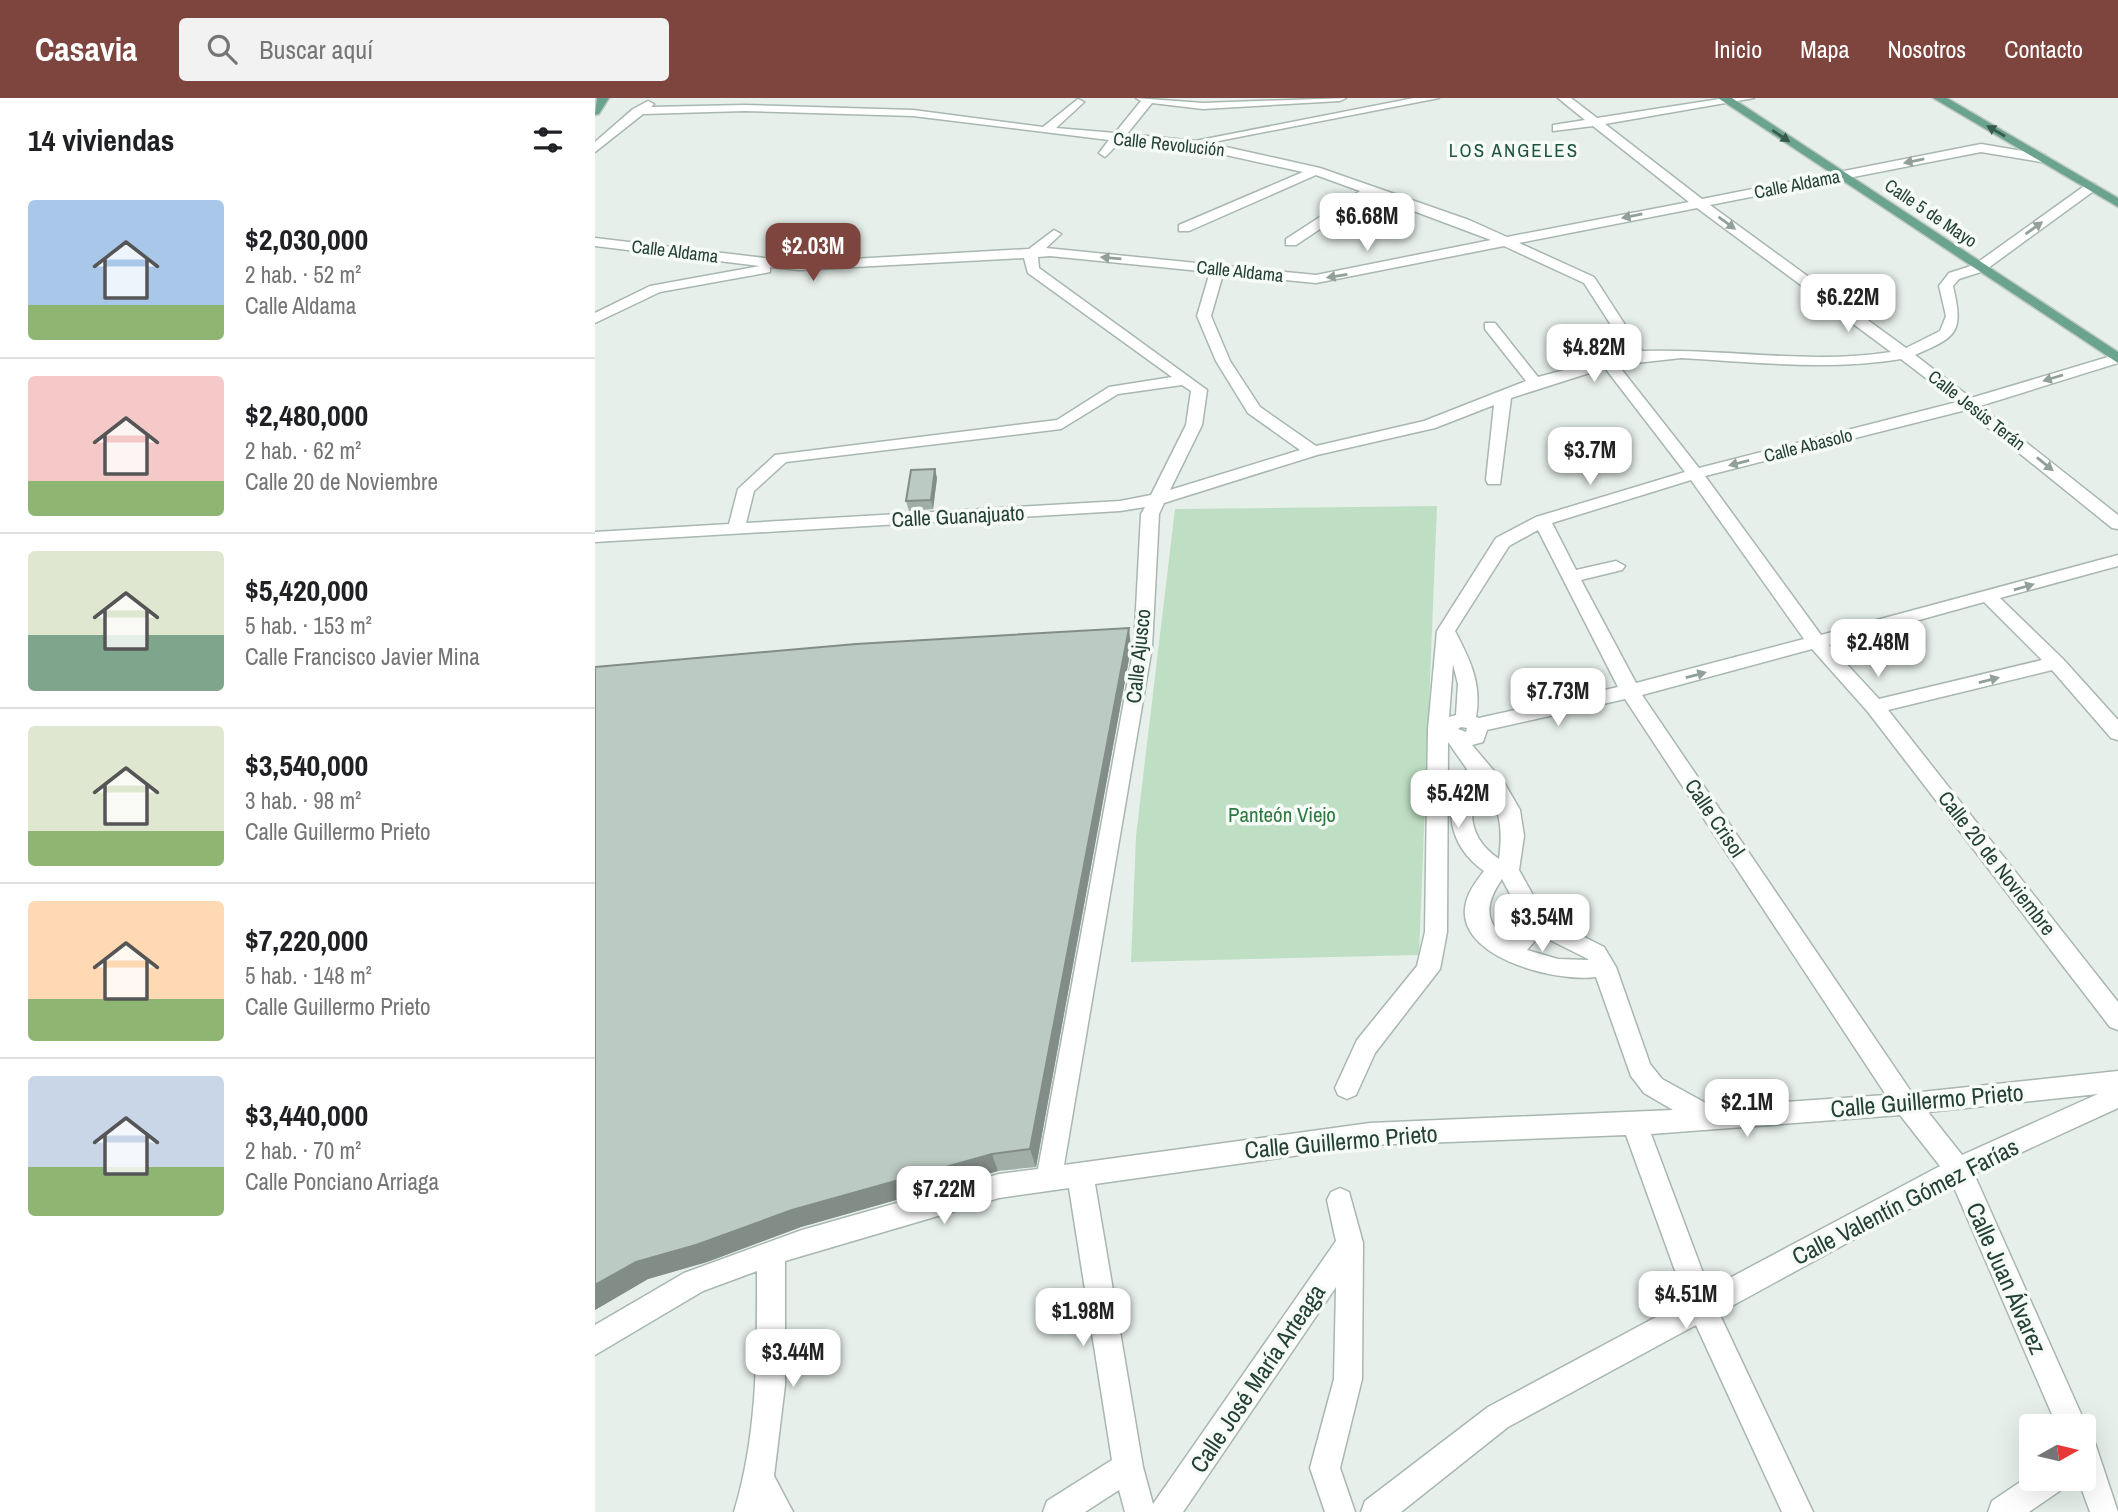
<!DOCTYPE html>
<html lang="es">
<head>
<meta charset="utf-8">
<style>
  :root { --surface:#fff; --page:#f2f2f2; --text:#202124; --muted:#757577; --line:#e0e0e0; --accent:#7e453f }
  body { margin:0; font-family:"Archivo Narrow",sans-serif; background:var(--page); color:var(--text); height:100vh; display:flex; flex-direction:column; font-size:26px; white-space:nowrap }
  * { box-sizing:border-box; margin:0 }
  p { font-size:23px; color:var(--muted) }
  .icon { flex:none; width:38px; height:38px; fill:none; stroke:currentColor; stroke-width:2; stroke-linecap:round; stroke-linejoin:round }
  .map { position:relative; flex:1; overflow:hidden }
  .panel { display:flex; flex-direction:column; background:var(--surface); width:595px }
  .panel>* { flex:none }
  .needle { width:46px; rotate:82deg }
  .tools { position:absolute; left:1424px; top:1316px; display:grid; gap:14px }
  .tools a { display:grid; place-items:center; width:77px; height:77px; border-radius:7px; background:var(--surface); box-shadow:0 7px 28px #0002; font-size:35px }
  .price { position:absolute; translate:-50% -60px; padding:0 16px; border-radius:14px; background:#fff; color:#222; font-size:23px; line-height:46px; filter:drop-shadow(0 2px 4px #0008) }
  .price::after { content:''; position:absolute; left:50%; top:42px; width:21px; height:16px; margin-left:-10px; background:inherit; clip-path:polygon(0 0,100% 0,50% 100%) }
  .price.selected { background:var(--accent); color:#fff }
  ul { padding:0; list-style:none }
  li { display:flex; align-items:center; gap:21px; height:175px; padding:0 28px }
  li+li { border-top:2px solid var(--line) }
  li span { display:grid; place-items:center; flex:none; width:196px; height:140px; border-radius:7px; color:#555 }
  li>.icon { margin-inline-start:auto }
  span .icon { width:84px; height:84px; fill:#fffc; stroke-width:1 }
  li b { font-size:30px }
  h2 { display:flex; justify-content:space-between; align-items:center; height:84px; padding:0 28px; font-size:30px }
  header { display:flex; align-items:center; gap:42px; box-sizing:border-box; height:98px; padding:0 35px; background:var(--accent); color:#fff }
  header strong { font-size:33px }
  nav { display:flex; gap:38px; margin-inline-start:auto; font-size:24px }
  .search { width:490px; height:63px; background:var(--page); display:flex; align-items:center; gap:18px; box-sizing:border-box; padding:0 24px; border-radius:7px; color:var(--muted); font-size:26px }
  main { display:flex; flex:1; min-height:0 }
  .map>svg:first-child { display:block }
  .green { fill:#bfdfc4 }
  .lines { fill:none; stroke-linecap:round; stroke-linejoin:round }
  .minor-casing { stroke:#a8b7b0; stroke-width:3 }
  .major-casing { stroke:#c2cac7; stroke-width:3 }
  .minor { fill:#fff; fill-rule:evenodd }
  .major { fill:#6aa48e; fill-rule:evenodd }
  .wall { fill:#a1aea7 }
  .shaded-wall { fill:#838d88 }
  .building { fill:#bbcac2; stroke:#838d88; stroke-width:2 }
  .oneway { fill:#365a4c }
  .oneway2 { fill:#92a09a }
  .labels { text-anchor:middle; dominant-baseline:central; stroke-width:7; stroke-linejoin:round; paint-order:stroke }
  .far-street-label { font-size:18px; fill:#244136; stroke:#f7fbf8 }
  .far-neighbourhood-label { font-size:19px; letter-spacing:2px; fill:#1f5440; stroke:#f7fbf8 }
  .street-label { font-size:21px; fill:#244136; stroke:#f7fbf8 }
  .park-label { font-size:21px; fill:#2e7941; stroke:#f7fbf8 }
  .near-street-label { font-size:24px; fill:#244136; stroke:#f7fbf8 }
</style>
</head>
<body>
<header>
<strong>Casavia</strong>
<div class="search"><svg class="icon" aria-label="search" viewBox="0 0 24 24"><circle cx="10" cy="10" r="6"/><path d="M15 15l6 6"/></svg>Buscar aquí</div>
<nav><a>Inicio</a><a>Mapa</a><a>Nosotros</a><a>Contacto</a></nav>
</header>
<main>
<section class="panel">
<h2>14 viviendas<svg class="icon" aria-label="filters" viewBox="0 0 24 24"><path d="M4 7h16M4 17h16"/><circle cx="9" cy="7" r="2"/><circle cx="15" cy="17" r="2"/></svg></h2>
<ul>
<li><span style="background:linear-gradient(#a9c7e8 75%,#8fb573 0)"><svg class="icon" aria-label="home" viewBox="0 0 24 24"><path d="M3 11l9-7 9 7M6 9v11h12V9"/></svg></span><div><b>$2,030,000</b><p>2 hab. · 52 m²</p><p>Calle Aldama</p></div></li>
<li><span style="background:linear-gradient(#f6c9c9 75%,#8fb573 0)"><svg class="icon" aria-label="home" viewBox="0 0 24 24"><path d="M3 11l9-7 9 7M6 9v11h12V9"/></svg></span><div><b>$2,480,000</b><p>2 hab. · 62 m²</p><p>Calle 20 de Noviembre</p></div></li>
<li><span style="background:linear-gradient(#dfe7d0 60%,#7fa58c 0)"><svg class="icon" aria-label="home" viewBox="0 0 24 24"><path d="M3 11l9-7 9 7M6 9v11h12V9"/></svg></span><div><b>$5,420,000</b><p>5 hab. · 153 m²</p><p>Calle Francisco Javier Mina</p></div></li>
<li><span style="background:linear-gradient(#dfe7d0 75%,#8fb573 0)"><svg class="icon" aria-label="home" viewBox="0 0 24 24"><path d="M3 11l9-7 9 7M6 9v11h12V9"/></svg></span><div><b>$3,540,000</b><p>3 hab. · 98 m²</p><p>Calle Guillermo Prieto</p></div></li>
<li><span style="background:linear-gradient(#ffd9b3 70%,#8fb573 0)"><svg class="icon" aria-label="home" viewBox="0 0 24 24"><path d="M3 11l9-7 9 7M6 9v11h12V9"/></svg></span><div><b>$7,220,000</b><p>5 hab. · 148 m²</p><p>Calle Guillermo Prieto</p></div></li>
<li><span style="background:linear-gradient(#c9d6e8 65%,#8fb573 0)"><svg class="icon" aria-label="home" viewBox="0 0 24 24"><path d="M3 11l9-7 9 7M6 9v11h12V9"/></svg></span><div><b>$3,440,000</b><p>2 hab. · 70 m²</p><p>Calle Ponciano Arriaga</p></div></li>
</ul>
</section>
<div class="map">
<svg width="1523" height="1414" viewBox="0 0 1523 1414">
  <rect width="100%" height="100%" fill="#e6efea"/>
  <path class="green" d="M842 408 824 857 536 864 541 738 580 411Z"/>
  <g class="lines">
    <g class="minor-casing">
      <path id="minor" d="M541 0 608 5 751 0 745 3 608 11 557 5 532 36 600 43 819 0H844L613 45 725 70 874 122 912 139 1094 104 998 28 958 33V27L990 22 963 0H976L1002 20 1131 0H1159L1010 26 1107 101 1386 46 1450 57 1452 60 1446 64 1386 54 1115 107 1311 250 1345 233 1351 218 1344 188 1354 175 1379 167 1492 86H1500V92L1389 173 1364 181 1358 188C1369 235 1362 239 1320 257L1376 300 1523 256V265L1385 308 1523 417V431L1517 430 1371 312 1110 378 1226 537 1523 457V468L1405 500 1468 561 1523 622V642L1516 640 1457 572 1293 612 1523 904V932L1515 929 1273 614 1217 551 1047 597 1317 995 1523 973V1010L1379 1076 1487 1318 1492 1328 1489 1334V1328H1462L1358 1087 1124 1215 1218 1414H1187L1101 1227 913 1329 806 1414H766L770 1403 893 1309 1091 1203 1031 1037 775 1047 500 1086 548 1369 558 1406 741 1143 732 1102 736 1094 745 1090 754 1094 768 1145 767 1281 745 1370 760 1414H730L715 1370 739 1281 741 1189 588 1414H530L524 1392 490 1414H448L452 1403 517 1362 474 1090 404 1100 190 1163V1287L179 1378 198 1414H139C163 1335 162 1255 162 1173L108 1193 0 1257V1227L89 1175 207 1132 404 1076 443 1071 539 549 546 416 550 409 525 413 0 444V434L134 426 143 391 180 357 462 322 514 289 577 279 433 175 429 160 204 172 175 169V174L170 175 65 194 0 225V215L55 188 165 168 0 148V140L204 164 434 151 459 132 466 136 451 150 721 177 896 142 776 97 701 147H691V141L765 93 721 77 594 133H584V127L708 74 595 49 526 43 510 59 504 55 514 42 318 18 149 13 48 16 0 54V44L38 11 53 3 59 6 56 9 149 7 318 12 448 29 483 1 489 4 487 6 461 30 520 35 546 3ZM1102 110 1296 254C1215 267 1130 250 1047 253L999 179 924 145ZM909 148 989 185 1034 255 943 279 900 225H890V231L931 283 829 323 721 348 665 309 635 263 616 218 628 176 721 185ZM455 158 615 174 602 218 621 263 653 315 705 352 575 392 607 327 612 292 444 170 443 159ZM1086 260C1159 264 1234 273 1306 261L1362 304 1104 370 1023 267ZM1010 270 1090 374 941 419 901 440 842 533 833 631 830 834 822 868 762 942 740 990 743 997 752 1001 761 997 780 955 845 871 852 834 853 644 872 671C845 707 854 748 889 773 883 781 875 791 872 801 853 858 961 885 1001 879L1036 978 1049 995 1078 1012 775 1025 469 1067 557 549 564 416 569 405 722 357 840 330 899 307 891 382 893 386H905L916 300ZM587 287 596 293 591 327 556 397 525 403 151 425 159 393 191 364 466 331 523 296ZM1096 382 1209 541 1041 585 986 482 1027 472 1030 468 1021 463 981 472 957 425ZM943 432 1023 589 884 620 881 619C887 585 875 562 860 533L914 448ZM1389 504 1447 562 1284 601 1234 547ZM858 566 863 586 861 617 854 619ZM1030 601 1291 997 1118 1009 1067 981 1055 966 1021 869 1009 849 950 819 924 772 929 738 925 712 910 686 877 647 888 644 892 632ZM866 629 872 630 871 634 863 631ZM885 685C906 707 908 731 904 761 876 742 870 715 885 685ZM907 781 930 824 914 842C887 825 891 804 907 781ZM945 837 993 861V862L963 861 932 852ZM1503 996 1367 1057 1333 1014ZM1305 1017 1345 1068 1114 1191 1056 1036Z
        M1489 1341 1500 1345 1523 1414H1495L1483 1381H1489Z
        M1437 1376V1381H1470L1466 1392 1434 1414H1393L1397 1403Z"/>
    </g>
    <g class="major-casing">
      <path id="major" d="M2 0H14L4 16 0 17Z
        M1123 0H1137L1523 254V265Z
        M1338 0H1352L1523 100V109Z"/>
    </g>
    <use href="#minor" class="minor"/>
    <use href="#major" class="major"/>
  </g>
  <path class="wall" d="M342 380 338 411 314 413 311 403Z
    M536 550 441 1069 403 1073 206 1129 112 1164 53 1181 0 1212V569Z"/>
  <path class="shaded-wall" d="M340 371 342 380 338 411 336 402Z
    M534 530 536 550 441 1069 435 1051Z
    M397 1056 403 1073 206 1129 112 1164 53 1181 0 1212V1187L41 1164 197 1112Z"/>
  <path class="building" d="M340 371 336 402 311 403 316 372Z
    M534 530 435 1051 397 1056 197 1112 101 1147 41 1164 0 1187V569L261 546Z"/>
  <defs><path id="oneway-solid" d="M-6-.8H1V-3.2L6.5 0L1 3.2V.8H-6Z" transform="scale(1.75)"/></defs>
  <g class="oneway">
    <use href="#oneway-solid" transform="translate(1401 33) rotate(-150)"/>
    <use href="#oneway-solid" transform="translate(1186 38) rotate(34)"/>
  </g>
  <g class="oneway2">
    <use href="#oneway-solid" transform="translate(1319 63) rotate(169)"/>
    <use href="#oneway-solid" transform="translate(1037 118) rotate(169)"/>
    <use href="#oneway-solid" transform="translate(1132 125) rotate(36)"/>
    <use href="#oneway-solid" transform="translate(1439 130) rotate(-36)"/>
    <use href="#oneway-solid" transform="translate(516 160) rotate(-175)"/>
    <use href="#oneway-solid" transform="translate(742 178) rotate(171)"/>
    <use href="#oneway-solid" transform="translate(1458 280) rotate(163)"/>
    <use href="#oneway-solid" transform="translate(1144 365) rotate(166)"/>
    <use href="#oneway-solid" transform="translate(1450 366) rotate(39)"/>
    <use href="#oneway-solid" transform="translate(1429 489) rotate(-16)"/>
    <use href="#oneway-solid" transform="translate(1101 577) rotate(-15)"/>
    <use href="#oneway-solid" transform="translate(1394 582) rotate(-14)"/>
  </g>
  <g class="labels">
    <g class="far-street-label">
      <text transform="translate(574 46) rotate(6)">Calle Revolución</text>
      <text transform="translate(1202 86) rotate(-11)">Calle Aldama</text>
      <text transform="translate(1336 115) rotate(34)">Calle 5 de Mayo</text>
      <text transform="translate(80 153) rotate(7)">Calle Aldama</text>
      <text transform="translate(645 173) rotate(6)">Calle Aldama</text>
      <text transform="translate(1382 312) rotate(38)">Calle Jesús Terán</text>
      <text transform="translate(1213 347) rotate(-14)">Calle Abasolo</text>
    </g>
    <g class="far-neighbourhood-label">
      <text x="919" y="52">LOS ANGELES</text>
    </g>
    <g class="street-label">
      <text transform="translate(363 418) rotate(-3)">Calle Guanajuato</text>
      <text transform="translate(543 558) rotate(-84)">Calle Ajusco</text>
      <text transform="translate(1120 720) rotate(56)">Calle Crisol</text>
      <text transform="translate(1402 765) rotate(52)">Calle 20 de Noviembre</text>
    </g>
    <g class="park-label">
      <text x="687" y="716">Panteón Viejo</text>
    </g>
    <g class="near-street-label">
      <text transform="translate(1332 1002) rotate(-5)">Calle Guillermo Prieto</text>
      <text transform="translate(746 1043) rotate(-5)">Calle Guillermo Prieto</text>
      <text transform="translate(1310 1103) rotate(-27)">Calle Valentín Gómez Farías</text>
      <text transform="translate(1412 1180) rotate(66)">Calle Juan Álvarez</text>
      <text transform="translate(662 1280) rotate(-56)">Calle José María Arteaga</text>
    </g>
  </g>
</svg>
<div class="tools">
<a><svg class="needle" viewBox="-14 -14 28 28"><path d="M0-13l5 13h-10z" fill="#e53935"/><path d="M0 13l5-13h-10z" fill="#757577"/></svg></a>
</div>
<b class="price" style="left:772px;top:155px">$6.68M</b>
<b class="price selected" style="left:218px;top:185px">$2.03M</b>
<b class="price" style="left:1253px;top:236px">$6.22M</b>
<b class="price" style="left:999px;top:286px">$4.82M</b>
<b class="price" style="left:995px;top:389px">$3.7M</b>
<b class="price" style="left:1283px;top:581px">$2.48M</b>
<b class="price" style="left:963px;top:630px">$7.73M</b>
<b class="price" style="left:863px;top:732px">$5.42M</b>
<b class="price" style="left:947px;top:856px">$3.54M</b>
<b class="price" style="left:1152px;top:1041px">$2.1M</b>
<b class="price" style="left:349px;top:1128px">$7.22M</b>
<b class="price" style="left:1091px;top:1233px">$4.51M</b>
<b class="price" style="left:488px;top:1250px">$1.98M</b>
<b class="price" style="left:198px;top:1291px">$3.44M</b>
</div>
</main>
</body>
</html>
